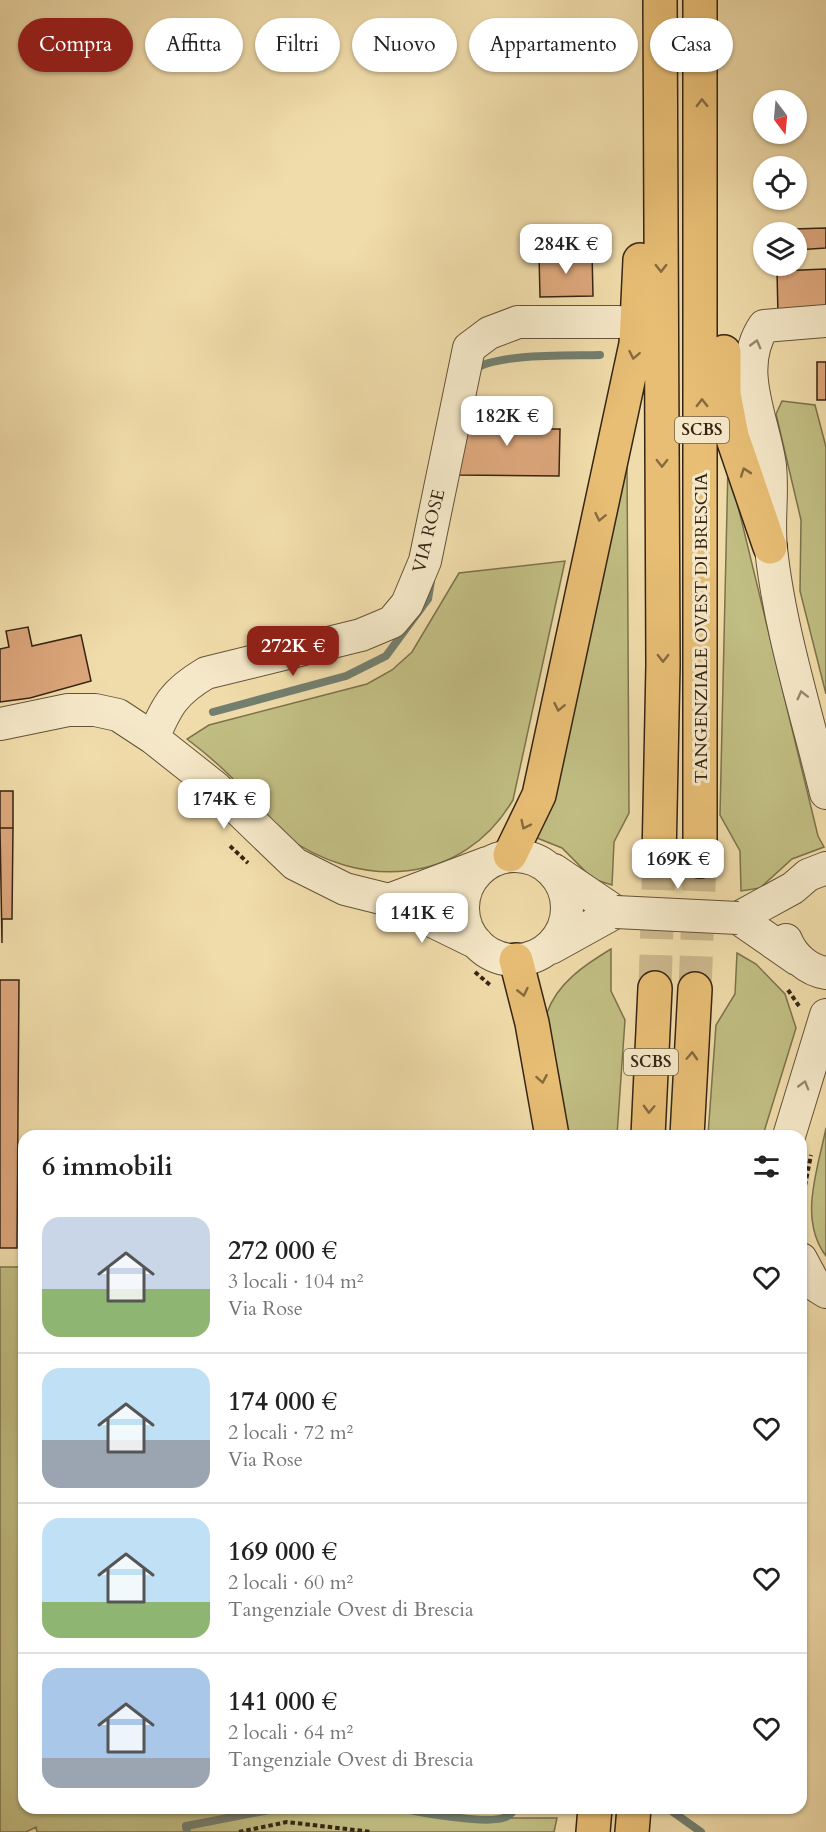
<!DOCTYPE html>
<html lang="it">
<head>
<meta charset="utf-8">
<style>
  :root { --surface:#fff; --page:#f2f2f2; --text:#222; --muted:#767676; --line:#e0e0e0; --accent:#8f2418 }
  body { margin:0; font-family:Cardo,serif; background:var(--page); color:var(--text); height:100vh; display:flex; flex-direction:column; font-size:22px; white-space:nowrap }
  * { box-sizing:border-box; margin:0 }
  p { font-size:20px; color:var(--muted) }
  .icon { flex:none; width:33px; height:33px; fill:none; stroke:currentColor; stroke-width:2; stroke-linecap:round; stroke-linejoin:round }
  .map { position:relative; flex:1; overflow:hidden }
  .side { position:absolute; left:18px; top:1130px; width:789px; height:684px; display:flex; flex-direction:column; background:var(--surface); border-radius:18px; box-shadow:0 2px 4px #0004 }
  .side>* { flex:none }
  .hud { position:absolute; left:18px; top:18px; width:790px; height:54px; display:flex; gap:12px }
  .needle { width:39px; rotate:164deg }
  .buttons { position:absolute; left:753px; top:90px; display:grid; gap:12px }
  .buttons a { display:grid; place-items:center; width:54px; height:54px; border-radius:50%; background:var(--surface); box-shadow:0 2px 4px #0004; font-size:30px }
  .price { position:absolute; translate:-50% -51px; padding:0 14px; border-radius:12px; background:#fff; color:#222; font-size:20px; line-height:39px; filter:drop-shadow(0 2px 3px #0008) }
  .price::after { content:''; position:absolute; left:50%; top:36px; width:18px; height:14px; margin-left:-9px; background:inherit; clip-path:polygon(0 0,100% 0,50% 100%) }
  .price.current { background:var(--accent); color:#fff }
  ul { padding:0; list-style:none }
  li { display:flex; align-items:center; gap:18px; height:150px; padding:0 24px }
  li+li { border-top:2px solid var(--line) }
  li span { display:grid; place-items:center; flex:none; width:168px; height:120px; border-radius:18px; color:#555 }
  li>.icon { margin-inline-start:auto }
  span .icon { width:72px; height:72px; fill:#fffc; stroke-width:1 }
  li b { font-size:26px }
  h2 { display:flex; justify-content:space-between; align-items:center; height:72px; padding:0 24px; font-size:26px }
  .tag { padding:0 21px; border-radius:27px; background:var(--surface); box-shadow:0 2px 4px #0004; font-size:21px; line-height:54px }
  .tag.current { background:var(--accent); color:#fff }
  .map>svg:first-child { display:block }
  .green { fill:#c1be83; stroke:#7c724c; stroke-width:1.5 }
  .lines { fill:none; stroke-linecap:round; stroke-linejoin:round }
  .stream { stroke:#727f6f; stroke-width:8 }
  .building { fill:#dca67b; stroke:#362514; stroke-width:1.5 }
  .highway-tunnel { stroke:#cbb78c; stroke-width:33; stroke-dasharray:33 16; stroke-linecap:butt }
  .street-casing { stroke:#64533a; stroke-width:34 }
  .highway-casing { stroke:#362514; stroke-width:36 }
  .path { stroke:#362514; stroke-width:4; stroke-dasharray:4.5 3; stroke-linecap:butt }
  .street { stroke:#f5e8c8; stroke-width:32 }
  .highway { stroke:#e8be75; stroke-width:33 }
  .street-bridge-casing { stroke:#64533a; stroke-width:34; stroke-linecap:butt }
  .street-bridge { stroke:#f5e8c8; stroke-width:32 }
  .oneway { stroke:#866a40 }
  .oneway2 { stroke:#96866e }
  .labels { text-anchor:middle; dominant-baseline:central; stroke-width:6; stroke-linejoin:round; paint-order:stroke }
  .shield { fill:#f5e8c8; stroke:#6f604a; stroke-width:1.5 }
  .shield-label { font-size:16px; font-weight:bold; fill:#362514 }
  .street-label { font-size:18px; fill:#362514; stroke:#f5e8c8 }
</style>
</head>
<body>
<div class="map">
<svg width="826" height="1832" viewBox="0 0 826 1832">
  <rect width="100%" height="100%" fill="#f0dcaa"/>
  <filter id="stains"><feTurbulence type="fractalNoise" baseFrequency=".00333" numOctaves="4"/><feColorMatrix values="0 0 0 0 .2 0 0 0 0 .09 0 0 0 0 .02 0 0 0 .5 -.17"/></filter>
  <radialGradient id="worn" r=".72"><stop offset=".6" stop-color="#630" stop-opacity="0"/><stop offset="1" stop-color="#630" stop-opacity=".3"/></radialGradient>
  <path class="green" d="M782 401 815 405 826 447V694L800 591 801 520 776 414Z
    M627 458 629 813 614 842 612 885 593 879 562 848 532 836Z
    M728 465 818 836 824 847 792 859 760 888 741 891 740 851 720 815Z
    M565 561 513 800C462 886 360 891 284 835 269 824 257 805 244 791 227 771 208 755 187 739L209 725 367 684 392 670 412 652 459 573Z
    M611 949V991L625 1020 617 1135H566C563 1117 544 1023 547 1013 557 983 586 964 611 949Z
    M737 953 756 964 785 994 796 1028 763 1135H708L716 1025 735 994Z
    M826 1128V1256C798 1219 818 1169 826 1128Z
    M0 1267H24V1808H459L460 1818H557L554 1832H37L36 1827 26 1832H0Z"/>
  <g class="lines">
    <path class="stream" d="M473 370C497 353 568 356 600 355
      M213 712 346 676 386 656 428 599 431 581
      M402 1808C422 1813 489 1825 506 1817 510 1815 514 1810 517 1808
      M673 1812 701 1832
      M187 1832 186 1826 279 1808"/>
  </g>
  <path class="building" d="M826 228V248L796 250V232L793 229Z
    M592 252 593 296 540 297 539 254Z
    M826 269V314L778 315 777 271Z
    M817 362H826V400H817Z
    M463 414 535 415 534 429H560L559 476 457 475Z
    M28 627 32 646 81 635 91 681 30 698 0 702V649L9 647 6 631Z
    M0 791H13V828H0Z
    M0 828H13L12 919H2V943Z
    M0 980H19L17 1248H0Z"/>
  <g class="lines">
    <path class="highway-tunnel" d="M655 988 659 859
      M695 989 700 861"/>
    <g class="street-casing">
      <path id="street" d="M826 321 764 326C735 369 764 420 770 466 773 493 768 521 771 548 779 627 807 715 826 793
        M0 724 68 710H95L118 715 153 738 215 787 295 864 345 889 389 900 477 943
        M153 738C167 705 174 692 206 673L361 635 392 622 407 604 425 561 469 348 489 333 518 322H618
        M463 908a52 52 0 1 1 104 0a52 52 0 1 1-104 0Z
        M389 900 487 863
        M786 940C793 957 808 970 826 973
        M551 948 616 912 554 870
        M797 959 738 918 793 888 808 875 826 868
        M789 1136 826 1015
        M801 1259 815 1285 826 1292"/>
    </g>
    <g class="highway-casing">
      <path id="highway" d="M724 352V394L732 436 770 547
        M510 855 539 795 636 344 640 260
        M659 859 663 665 660 0
        M700 861V0
        M516 960 532 1023 552 1136
        M648 1136 655 988
        M687 1136 695 989
        M593 1832 595 1808
        M632 1832 634 1808"/>
    </g>
    <path class="path" d="M230 846 248 863
      M475 972 490 985
      M788 990 799 1006
      M805 1230 802 1201 811 1155
      M239 1832 287 1822 372 1832"/>
    <use href="#street" class="street"/>
    <use href="#highway" class="highway"/>
    <g class="street-bridge-casing">
      <path id="street-bridge" d="M616 912 738 918"/>
    </g>
    <use href="#street-bridge" class="street-bridge"/>
  </g>
  <defs><path id="oneway-chevron" d="M-2-3.5L2.5 0L-2 3.5" fill="none" stroke-width="1.6" stroke-linecap="round" stroke-linejoin="round" transform="scale(1.5)"/></defs>
  <g class="oneway">
    <use href="#oneway-chevron" transform="translate(702 103) rotate(-91)"/>
    <use href="#oneway-chevron" transform="translate(661 268) rotate(90)"/>
    <use href="#oneway-chevron" transform="translate(634 355) rotate(101)"/>
    <use href="#oneway-chevron" transform="translate(702 403) rotate(-90)"/>
    <use href="#oneway-chevron" transform="translate(662 463) rotate(90)"/>
    <use href="#oneway-chevron" transform="translate(745 472) rotate(-109)"/>
    <use href="#oneway-chevron" transform="translate(600 517) rotate(102)"/>
    <use href="#oneway-chevron" transform="translate(663 658) rotate(90)"/>
    <use href="#oneway-chevron" transform="translate(559 707) rotate(102)"/>
    <use href="#oneway-chevron" transform="translate(525 825) rotate(116)"/>
    <use href="#oneway-chevron" transform="translate(523 992) rotate(77)"/>
    <use href="#oneway-chevron" transform="translate(692 1056) rotate(-87)"/>
    <use href="#oneway-chevron" transform="translate(542 1079) rotate(80)"/>
    <use href="#oneway-chevron" transform="translate(649 1109) rotate(92)"/>
  </g>
  <g class="oneway2">
    <use href="#oneway-chevron" transform="translate(756 344) rotate(-75)"/>
    <use href="#oneway-chevron" transform="translate(802 695) rotate(-104)"/>
    <use href="#oneway-chevron" transform="translate(804 1085) rotate(-74)"/>
  </g>
  <g class="labels">
    <g class="shield">
      <rect x="675" y="417" width="54" height="26" rx="4.5"/>
      <rect x="624" y="1049" width="54" height="26" rx="4.5"/>
    </g>
    <g class="shield-label">
      <text x="702" y="430">SCBS</text>
      <text x="651" y="1062">SCBS</text>
    </g>
    <g class="street-label">
      <text transform="translate(429 531) rotate(-76)">VIA ROSE</text>
      <text transform="translate(701 628) rotate(-90)">TANGENZIALE OVEST DI BRESCIA</text>
    </g>
  </g>
  <rect width="100%" height="100%" filter="url(#stains)"/>
  <rect width="100%" height="100%" fill="url(#worn)"/>
</svg>
<div class="buttons">
<a><svg class="needle" viewBox="-14 -14 28 28"><path d="M0-13l5 13h-10z" fill="#e53935"/><path d="M0 13l5-13h-10z" fill="#767676"/></svg></a>
<a><svg class="icon" aria-label="locate" viewBox="0 0 24 24"><circle cx="12" cy="12" r="6"/><path d="M12 2v4M12 18v4M2 12h4M18 12h4"/></svg></a>
<a><svg class="icon" aria-label="layers" viewBox="0 0 24 24"><path d="M12 4l9 5-9 5-9-5zM3 14l9 5 9-5"/></svg></a>
</div>
<b class="price" style="left:566px;top:275px">284K €</b>
<b class="price" style="left:507px;top:447px">182K €</b>
<b class="price current" style="left:293px;top:677px">272K €</b>
<b class="price" style="left:224px;top:830px">174K €</b>
<b class="price" style="left:678px;top:890px">169K €</b>
<b class="price" style="left:422px;top:944px">141K €</b>
<div class="hud">
<a class="tag current">Compra</a>
<a class="tag">Affitta</a>
<a class="tag">Filtri</a>
<a class="tag">Nuovo</a>
<a class="tag">Appartamento</a>
<a class="tag">Casa</a>
</div>
<section class="side">
<h2>6 immobili<svg class="icon" aria-label="filters" viewBox="0 0 24 24"><path d="M4 7h16M4 17h16"/><circle cx="9" cy="7" r="2"/><circle cx="15" cy="17" r="2"/></svg></h2>
<ul>
<li><span style="background:linear-gradient(#c9d6e8 60%,#8fb573 0)"><svg class="icon" aria-label="home" viewBox="0 0 24 24"><path d="M3 11l9-7 9 7M6 9v11h12V9"/></svg></span><div><b>272 000 €</b><p>3 locali · 104 m²</p><p>Via Rose</p></div><svg class="icon" aria-label="heart" viewBox="0 0 24 24"><path d="M12 20l-8-8c-3-5 5-10 8-4 3-6 11-1 8 4z"/></svg></li>
<li><span style="background:linear-gradient(#bfe0f5 60%,#9aa5b1 0)"><svg class="icon" aria-label="home" viewBox="0 0 24 24"><path d="M3 11l9-7 9 7M6 9v11h12V9"/></svg></span><div><b>174 000 €</b><p>2 locali · 72 m²</p><p>Via Rose</p></div><svg class="icon" aria-label="heart" viewBox="0 0 24 24"><path d="M12 20l-8-8c-3-5 5-10 8-4 3-6 11-1 8 4z"/></svg></li>
<li><span style="background:linear-gradient(#bfe0f5 70%,#8fb573 0)"><svg class="icon" aria-label="home" viewBox="0 0 24 24"><path d="M3 11l9-7 9 7M6 9v11h12V9"/></svg></span><div><b>169 000 €</b><p>2 locali · 60 m²</p><p>Tangenziale Ovest di Brescia</p></div><svg class="icon" aria-label="heart" viewBox="0 0 24 24"><path d="M12 20l-8-8c-3-5 5-10 8-4 3-6 11-1 8 4z"/></svg></li>
<li><span style="background:linear-gradient(#a9c7e8 75%,#9aa5b1 0)"><svg class="icon" aria-label="home" viewBox="0 0 24 24"><path d="M3 11l9-7 9 7M6 9v11h12V9"/></svg></span><div><b>141 000 €</b><p>2 locali · 64 m²</p><p>Tangenziale Ovest di Brescia</p></div><svg class="icon" aria-label="heart" viewBox="0 0 24 24"><path d="M12 20l-8-8c-3-5 5-10 8-4 3-6 11-1 8 4z"/></svg></li>
</ul>
</section>
</div>
</body>
</html>
